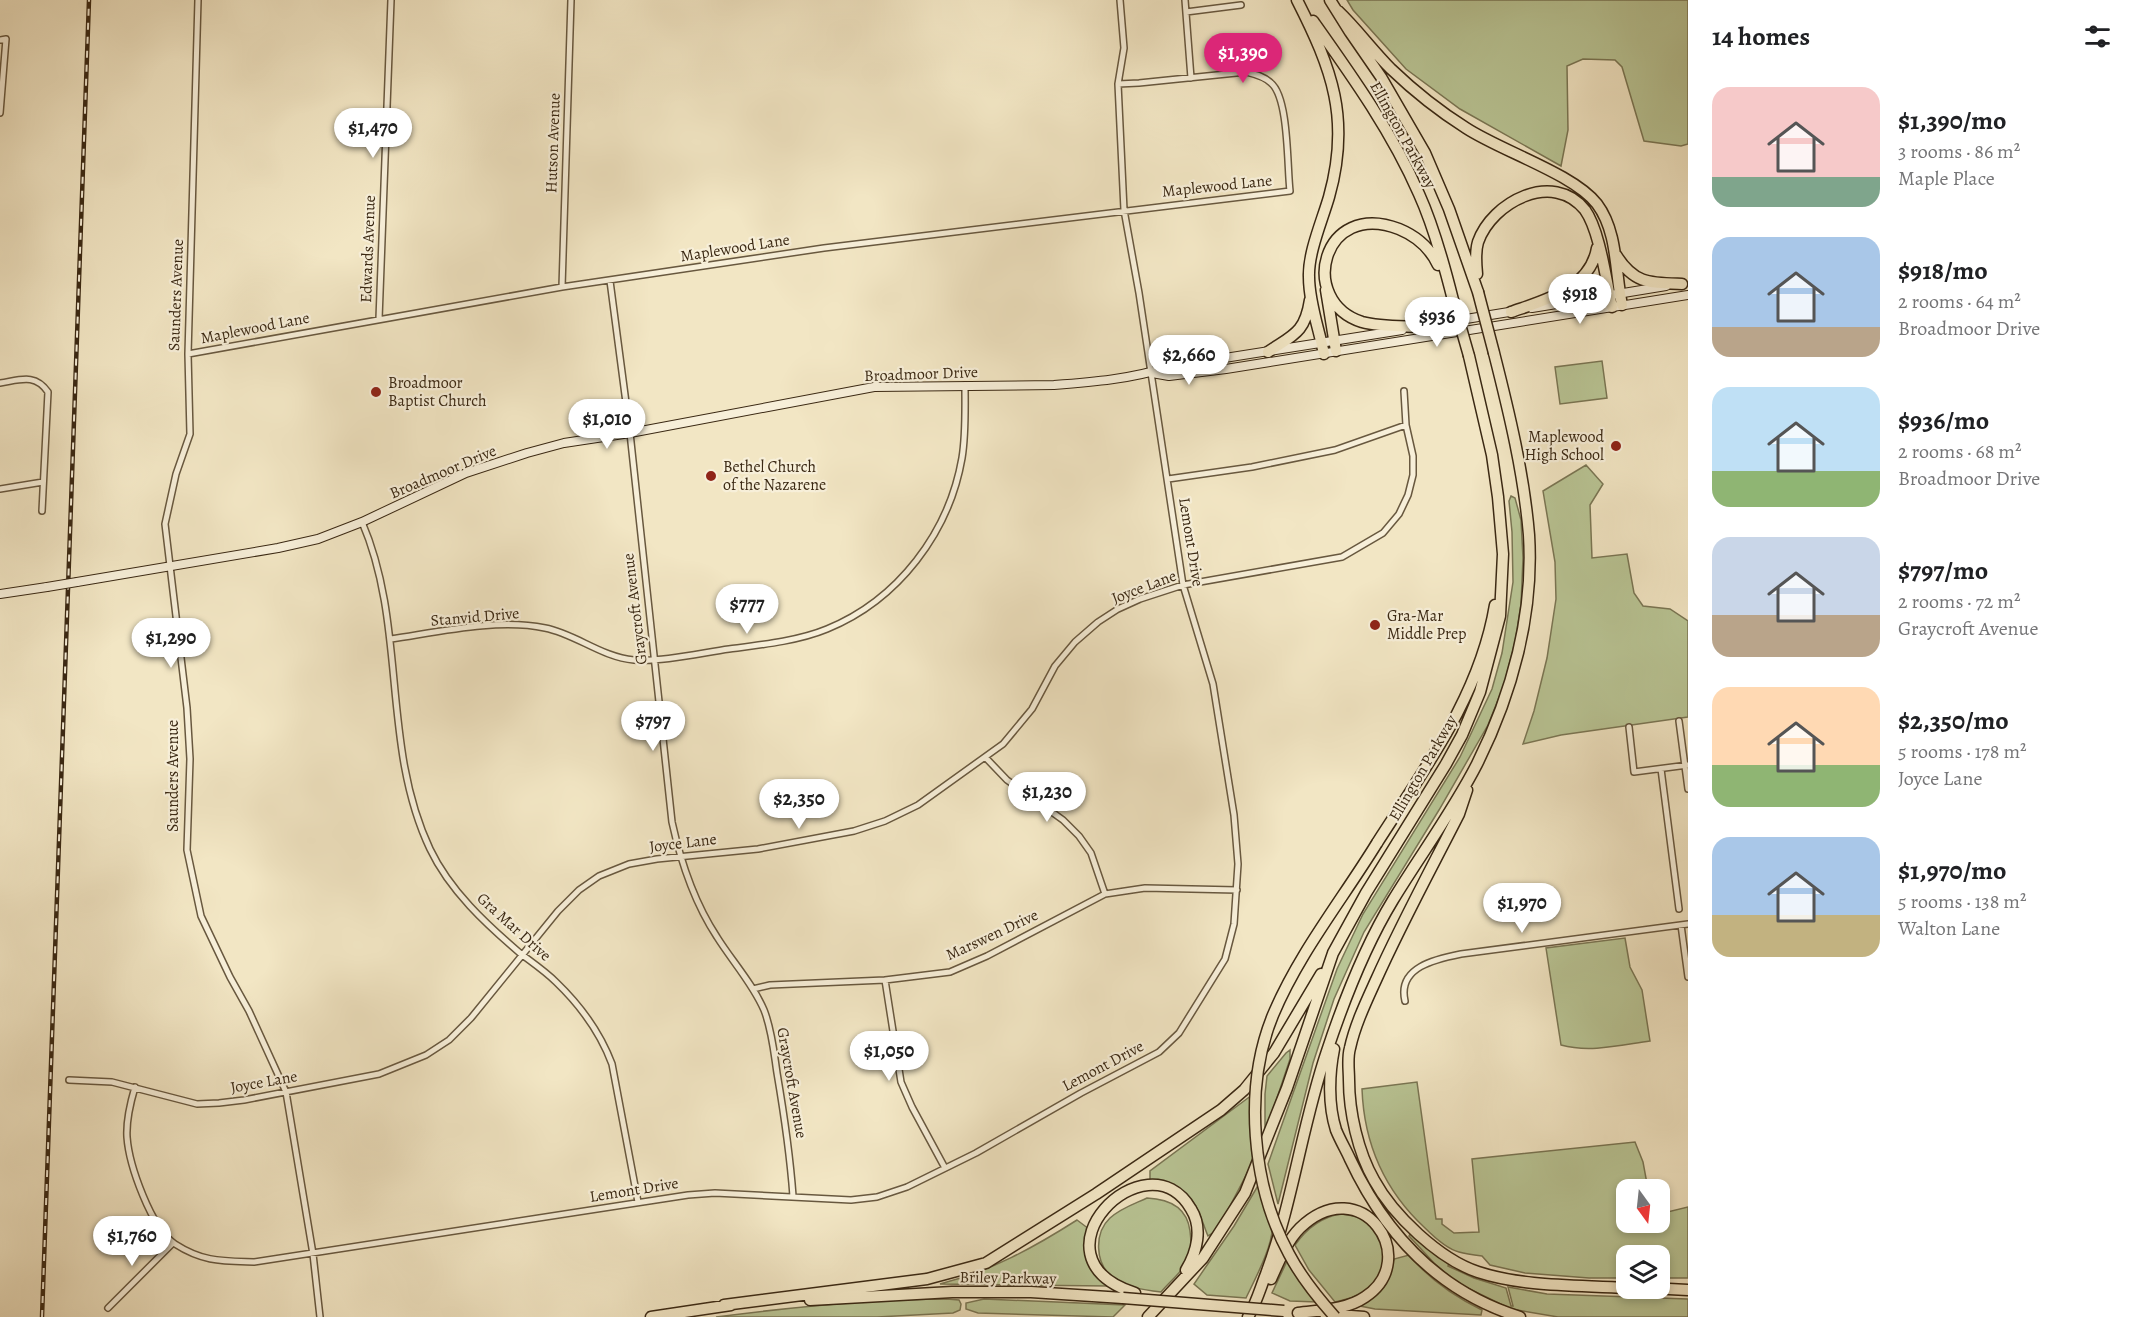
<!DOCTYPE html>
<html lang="en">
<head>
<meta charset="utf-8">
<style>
  :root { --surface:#fff; --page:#f2f2f2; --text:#202124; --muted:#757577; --accent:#db2777 }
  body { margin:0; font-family:Alegreya,serif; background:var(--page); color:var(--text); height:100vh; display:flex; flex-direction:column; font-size:22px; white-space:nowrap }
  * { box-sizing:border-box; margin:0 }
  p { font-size:20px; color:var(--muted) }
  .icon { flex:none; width:33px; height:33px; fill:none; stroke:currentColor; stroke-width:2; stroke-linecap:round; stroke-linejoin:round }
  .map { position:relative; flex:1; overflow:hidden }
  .details { display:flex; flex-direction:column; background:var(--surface); width:450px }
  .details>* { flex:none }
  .needle { width:39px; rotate:165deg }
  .tools { position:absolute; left:1616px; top:1179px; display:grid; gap:12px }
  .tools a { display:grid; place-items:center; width:54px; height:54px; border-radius:12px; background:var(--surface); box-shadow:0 3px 9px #0003; font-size:30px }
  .price { position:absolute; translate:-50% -51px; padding:0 14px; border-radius:21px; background:#fff; color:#222; font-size:20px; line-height:39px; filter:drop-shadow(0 2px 3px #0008) }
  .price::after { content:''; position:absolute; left:50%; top:36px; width:18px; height:14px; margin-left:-9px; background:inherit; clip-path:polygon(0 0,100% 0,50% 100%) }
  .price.selected { background:var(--accent); color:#fff }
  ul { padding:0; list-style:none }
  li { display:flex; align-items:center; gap:18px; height:150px; padding:0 24px }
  li span { display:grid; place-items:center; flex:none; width:168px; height:120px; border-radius:18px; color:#555 }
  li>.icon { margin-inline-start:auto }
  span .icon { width:72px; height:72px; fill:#fffc; stroke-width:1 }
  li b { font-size:26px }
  h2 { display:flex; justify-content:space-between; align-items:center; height:72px; padding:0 24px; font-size:26px }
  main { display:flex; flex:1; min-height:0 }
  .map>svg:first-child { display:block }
  .green { fill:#b9c595; stroke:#7a7654; stroke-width:1.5 }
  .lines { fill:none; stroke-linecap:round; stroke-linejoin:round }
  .street-casing { stroke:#68583f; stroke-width:8 }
  .secondary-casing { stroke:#3a2813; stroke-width:10 }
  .highway-casing { stroke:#3a2813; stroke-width:13 }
  .street { stroke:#f7efd9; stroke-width:5 }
  .secondary { stroke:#f7efd9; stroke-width:8 }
  .highway { stroke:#f2e6c4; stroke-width:10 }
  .rail-casing { stroke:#3a2813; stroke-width:4.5 }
  .rail { stroke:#f7efd9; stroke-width:2; stroke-dasharray:7; stroke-linecap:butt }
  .secondary-bridge-casing { stroke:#3a2813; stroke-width:10; stroke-linecap:butt }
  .highway-bridge-casing { stroke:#3a2813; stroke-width:13; stroke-linecap:butt }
  .secondary-bridge { stroke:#f7efd9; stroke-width:8 }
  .highway-bridge { stroke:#f2e6c4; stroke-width:10 }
  .poi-dot { fill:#8f2418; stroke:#f7efd9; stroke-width:2 }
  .labels { text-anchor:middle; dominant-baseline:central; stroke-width:4.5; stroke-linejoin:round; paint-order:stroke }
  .street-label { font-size:16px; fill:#3a2813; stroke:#f7efd9 }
  .poi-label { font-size:16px; fill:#3a2813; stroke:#f7efd9; text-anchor:start }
</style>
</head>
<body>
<main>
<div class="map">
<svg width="1688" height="1317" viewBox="0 0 1688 1317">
  <rect width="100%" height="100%" fill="#f2e6c4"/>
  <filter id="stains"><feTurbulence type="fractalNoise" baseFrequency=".00333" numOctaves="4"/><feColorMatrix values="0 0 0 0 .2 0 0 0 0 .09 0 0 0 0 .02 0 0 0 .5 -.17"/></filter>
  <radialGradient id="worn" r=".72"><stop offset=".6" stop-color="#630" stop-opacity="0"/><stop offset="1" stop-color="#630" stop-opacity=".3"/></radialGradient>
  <path class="green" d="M1347 0H1688V144L1681 146 1644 141 1622 67 1615 60 1583 59 1567 66 1568 130 1561 166 1460 109 1406 69 1353 10Z
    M1602 361 1607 398 1560 404 1555 367Z
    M1586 465 1603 484 1590 505 1592 558 1627 554 1634 593 1643 606 1670 609 1688 621V717L1561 735 1523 744 1534 711 1547 658 1556 599 1555 562 1543 491Z
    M1511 496 1515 498 1521 520 1523 558 1521 604 1515 642 1504 685 1488 725 1439 810 1364 932 1334 999 1313 1063 1278 1204 1268 1164 1337 969 1363 914 1460 757 1492 689 1502 653 1513 582 1512 532 1509 501Z
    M1625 938 1630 967 1642 990 1650 1041C1621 1045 1590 1053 1561 1045L1546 948Z
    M1290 1050V1059L1265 1134V1094L1267 1076 1286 1053Z
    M1417 1082 1436 1219H1442V1224L1454 1233 1479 1232 1472 1159 1635 1142 1643 1162 1648 1189 1626 1190V1222H1659V1214L1688 1207V1278H1659V1256H1626V1278H1589L1525 1273 1490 1265 1482 1256C1474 1255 1466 1254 1459 1252 1447 1249 1434 1237 1425 1228 1385 1191 1364 1144 1362 1089Z
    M1252 1095 1250 1120 1253 1162 1222 1221 1213 1233 1208 1236C1200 1217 1198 1198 1176 1190 1167 1187 1157 1185 1150 1179V1171Z
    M1259 1184C1263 1198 1270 1212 1272 1226 1274 1244 1254 1281 1246 1298L1207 1295 1194 1284 1234 1226Z
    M1147 1198C1169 1199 1187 1207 1190 1231 1191 1239 1192 1247 1190 1255 1186 1269 1170 1281 1161 1292 1144 1290 1127 1288 1112 1277 1095 1263 1094 1233 1110 1218 1121 1208 1134 1204 1147 1198Z
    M1341 1214C1349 1215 1356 1216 1364 1219 1386 1231 1389 1267 1373 1285 1364 1295 1348 1299 1335 1302L1309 1270 1295 1245C1307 1228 1321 1217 1341 1214Z
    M1077 1220 1089 1229C1089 1252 1088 1270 1107 1286L940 1284C991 1271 1033 1248 1077 1220Z
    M1410 1234 1449 1263 1448 1266 1474 1278 1506 1288 1511 1306H1513L1508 1287 1547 1294 1688 1299V1317H1558L1511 1309 1457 1283 1434 1263 1409 1236Z
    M1409 1255C1429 1279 1453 1296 1482 1310L1481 1315 1375 1309 1360 1306C1380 1291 1388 1284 1394 1259Z
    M1288 1259 1317 1302 1290 1301 1272 1293Z
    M947 1299 959 1300 961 1304 960 1310 953 1313 877 1317H716C793 1307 869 1299 947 1299Z
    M984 1299 1125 1305 1113 1317 978 1313 966 1309V1303Z"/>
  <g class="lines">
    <g class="street-casing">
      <path id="street" d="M198 0 188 354 190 434 176 474 165 524 187 708 190 759 187 850 201 916 230 977 249 1011 286 1092 313 1254 320 1317
        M1185 0 1191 78
        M1186 12 1241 5
        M0 40 6 39 0 113
        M610 281 630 433 672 822C681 863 694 902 717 937 732 961 753 984 764 1010 772 1030 774 1053 777 1073 784 1114 790 1155 793 1196
        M562 287 571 0
        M379 319 391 0
        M188 354 562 287 824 248 1290 191C1287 166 1289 98 1271 83 1264 76 1254 74 1246 72L1139 83 1118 84
        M0 383C20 380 35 373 48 392L42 511
        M1168 479 1252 467 1335 450 1406 425
        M0 489 43 482
        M362 522C407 626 381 746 430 849 450 891 486 924 521 954 533 963 546 972 556 982 581 1006 600 1032 612 1064L638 1202
        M391 639C438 632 498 618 545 628 576 634 601 657 634 660 662 662 701 653 729 649 760 645 798 641 827 629 898 600 949 533 962 458 966 434 965 409 965 385
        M1679 721 1688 789
        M1629 727 1634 772 1688 765
        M985 757 1007 780 1063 820 1079 836 1091 853 1105 894
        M1661 769 1679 909
        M1681 925 1688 977
        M885 980 901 1082 912 1107 945 1168
        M753 989 770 985 885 980 950 972 987 956 1105 894 1145 888 1237 890
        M1405 1001C1397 967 1436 959 1461 954L1688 924
        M69 1080 112 1082 197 1104 219 1103 244 1100 379 1074 426 1055 449 1040 471 1018 558 911 579 890 599 876 629 864 657 859 758 849 854 831 885 821 918 805 1003 744 1032 709 1055 666 1075 642 1098 622 1118 609 1140 599 1183 585 1342 557 1383 533 1399 514 1408 495 1413 475V456L1406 425 1404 391
        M135 1087C130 1104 126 1120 127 1137 129 1165 151 1228 175 1244 203 1262 222 1261 254 1262L688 1195 715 1193 851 1200 877 1197 907 1187 976 1153 1081 1093 1159 1052 1179 1033 1225 959 1234 924 1238 864 1234 815 1213 684 1183 585 1139 293 1124 210 1118 84 1124 48 1120 0
        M108 1308 173 1243"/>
    </g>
    <g class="secondary-casing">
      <path id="secondary" d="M1532 308 1666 286
        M1417 327 1515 311
        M1152 373 1169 376 1226 369 1688 295
        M77 582 278 548 318 539 362 522 466 473 527 453 564 443 630 433 874 387 1054 385C1093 382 1131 379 1168 367L1402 330
        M0 594 47 587"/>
    </g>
    <g class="highway-casing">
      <path id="highway" d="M1297 0C1332 69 1351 119 1329 197 1322 221 1308 253 1309 277 1309 302 1319 329 1324 354
        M1330 0 1350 32 1381 77 1425 153 1449 209 1478 292
        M1338 11C1357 29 1372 50 1391 69 1414 91 1439 111 1466 128 1501 151 1574 174 1597 204 1618 232 1615 272 1622 305
        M1313 21C1352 76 1392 132 1419 194 1434 227 1444 264 1453 300
        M1616 255C1634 284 1650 283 1682 284
        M1477 274C1476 264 1475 252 1478 242 1492 202 1553 170 1585 210 1600 231 1606 281 1612 307
        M1326 290 1336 351
        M1511 312C1545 300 1590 289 1597 248
        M1421 327C1402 326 1380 327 1362 322 1297 301 1322 199 1399 229 1416 236 1430 248 1438 265
        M1268 352C1293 335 1305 333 1310 300
        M1467 790 1459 814C1431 869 1401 924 1376 980 1366 1002 1355 1025 1350 1048 1347 1058 1349 1070 1349 1080 1349 1112 1358 1152 1374 1180 1393 1215 1439 1259 1478 1272 1524 1287 1577 1285 1626 1288
        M1377 843C1425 768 1480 695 1495 605
        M1334 1049C1329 1074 1328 1105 1336 1130 1340 1140 1346 1150 1350 1159 1385 1234 1440 1292 1520 1317
        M1271 1279C1279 1262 1286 1242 1300 1228 1361 1169 1423 1259 1365 1297 1346 1310 1321 1310 1298 1313
        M1650 1288 1688 1290
        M1135 1293C1023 1257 1147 1133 1191 1209 1203 1228 1197 1252 1186 1270
        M810 1300 952 1292H1031L1123 1298
        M724 1305 927 1279 986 1263 1096 1194 1221 1110 1244 1090 1274 1053 1321 974
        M1325 1314 1364 1317
        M651 1317 731 1305
        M1148 1317 1203 1258 1245 1193 1287 1088 1333 953 1366 893 1446 764 1462 735 1480 692 1500 616 1503 554 1498 497 1492 455 1469 356
        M1248 1317C1256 1304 1260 1289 1266 1274 1293 1202 1302 1124 1327 1051 1344 1000 1365 946 1393 900 1421 854 1453 811 1477 764 1512 694 1534 614 1529 535 1524 474 1509 412 1494 353"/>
    </g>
    <use href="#street" class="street"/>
    <use href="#secondary" class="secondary"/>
    <use href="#highway" class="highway"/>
    <g class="rail-casing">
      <path id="rail" d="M42 1317 89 0"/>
    </g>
    <use href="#rail" class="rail"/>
    <g class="secondary-bridge-casing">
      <path id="secondary-bridge" d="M47 587 77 582"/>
    </g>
    <g class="highway-bridge-casing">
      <path id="highway-bridge" d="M1478 292 1494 353
        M1453 300 1469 356
        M1123 1298 1284 1311
        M1335 1317C1318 1298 1301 1277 1289 1254 1252 1186 1243 1088 1273 1015 1299 953 1342 900 1377 843"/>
    </g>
    <use href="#secondary-bridge" class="secondary-bridge"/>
    <use href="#highway-bridge" class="highway-bridge"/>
  </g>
  <g class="poi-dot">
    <circle cx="376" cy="392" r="6"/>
    <circle cx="1616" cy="446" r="6"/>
    <circle cx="711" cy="476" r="6"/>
    <circle cx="1375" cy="625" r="6"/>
  </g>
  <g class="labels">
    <g class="street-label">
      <text transform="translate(1403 135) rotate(61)">Ellington Parkway</text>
      <text transform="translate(553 143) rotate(-88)">Hutson Avenue</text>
      <text transform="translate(1217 186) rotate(-6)">Maplewood Lane</text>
      <text transform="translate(735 248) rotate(-9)">Maplewood Lane</text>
      <text transform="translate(368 249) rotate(-88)">Edwards Avenue</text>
      <text transform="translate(176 295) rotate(-88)">Saunders Avenue</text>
      <text transform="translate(255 328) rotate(-11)">Maplewood Lane</text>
      <text transform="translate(921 374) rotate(-2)">Broadmoor Drive</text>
      <text transform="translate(443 472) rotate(-23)">Broadmoor Drive</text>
      <text transform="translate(1191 542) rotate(81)">Lemont Drive</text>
      <text transform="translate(1144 587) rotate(-21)">Joyce Lane</text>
      <text transform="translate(635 609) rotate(-97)">Graycroft Avenue</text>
      <text transform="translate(475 617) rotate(-5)">Stanvid Drive</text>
      <text transform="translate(1423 768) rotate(-60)">Ellington Parkway</text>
      <text transform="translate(173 776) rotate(-90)">Saunders Avenue</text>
      <text transform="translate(683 843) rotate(-7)">Joyce Lane</text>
      <text transform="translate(514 927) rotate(42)">Gra Mar Drive</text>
      <text transform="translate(992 935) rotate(-25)">Marswen Drive</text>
      <text transform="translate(1103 1066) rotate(-28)">Lemont Drive</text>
      <text transform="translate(264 1082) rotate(-10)">Joyce Lane</text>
      <text transform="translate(792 1083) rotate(80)">Graycroft Avenue</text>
      <text transform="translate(634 1190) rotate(-9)">Lemont Drive</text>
      <text transform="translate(1008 1278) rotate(1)">Briley Parkway</text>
    </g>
    <g class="poi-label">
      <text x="388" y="383">Broadmoor<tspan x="388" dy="18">Baptist Church</tspan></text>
      <text x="1604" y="437" text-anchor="end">Maplewood<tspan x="1604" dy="18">High School</tspan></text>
      <text x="723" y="467">Bethel Church<tspan x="723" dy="18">of the Nazarene</tspan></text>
      <text x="1387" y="616">Gra-Mar<tspan x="1387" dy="18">Middle Prep</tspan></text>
    </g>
  </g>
  <rect width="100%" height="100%" filter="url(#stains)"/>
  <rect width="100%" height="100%" fill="url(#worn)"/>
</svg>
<div class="tools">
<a><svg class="needle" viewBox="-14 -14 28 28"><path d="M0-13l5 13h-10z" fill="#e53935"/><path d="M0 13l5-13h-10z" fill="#757577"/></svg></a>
<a><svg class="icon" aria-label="layers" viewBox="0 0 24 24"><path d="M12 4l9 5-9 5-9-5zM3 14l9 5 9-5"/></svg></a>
</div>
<b class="price selected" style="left:1243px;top:84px">$1,390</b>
<b class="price" style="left:373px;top:159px">$1,470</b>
<b class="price" style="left:1580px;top:325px">$918</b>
<b class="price" style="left:1437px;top:348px">$936</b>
<b class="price" style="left:1189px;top:386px">$2,660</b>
<b class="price" style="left:607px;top:450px">$1,010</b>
<b class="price" style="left:747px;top:635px">$777</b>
<b class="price" style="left:171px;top:669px">$1,290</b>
<b class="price" style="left:653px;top:752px">$797</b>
<b class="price" style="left:1047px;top:823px">$1,230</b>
<b class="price" style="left:799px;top:830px">$2,350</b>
<b class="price" style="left:1522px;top:934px">$1,970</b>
<b class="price" style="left:889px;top:1082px">$1,050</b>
<b class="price" style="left:132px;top:1267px">$1,760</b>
</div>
<section class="details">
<h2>14 homes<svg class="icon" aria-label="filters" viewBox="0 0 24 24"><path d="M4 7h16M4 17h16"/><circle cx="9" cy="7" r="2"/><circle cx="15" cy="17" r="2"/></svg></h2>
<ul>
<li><span style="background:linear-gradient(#f6c9c9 75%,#7fa58c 0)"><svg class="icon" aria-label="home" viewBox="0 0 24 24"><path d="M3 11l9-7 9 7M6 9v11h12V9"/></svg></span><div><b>$1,390/mo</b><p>3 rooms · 86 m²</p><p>Maple Place</p></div></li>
<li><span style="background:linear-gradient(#a9c7e8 75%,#b9a48a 0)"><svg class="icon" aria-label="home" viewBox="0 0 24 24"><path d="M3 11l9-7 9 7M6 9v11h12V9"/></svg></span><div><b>$918/mo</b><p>2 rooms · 64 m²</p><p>Broadmoor Drive</p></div></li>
<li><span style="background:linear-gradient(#bfe0f5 70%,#8fb573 0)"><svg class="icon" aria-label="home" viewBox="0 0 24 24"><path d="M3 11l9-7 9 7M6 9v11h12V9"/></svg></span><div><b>$936/mo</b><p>2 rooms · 68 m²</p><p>Broadmoor Drive</p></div></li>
<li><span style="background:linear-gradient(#c9d6e8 65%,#b9a48a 0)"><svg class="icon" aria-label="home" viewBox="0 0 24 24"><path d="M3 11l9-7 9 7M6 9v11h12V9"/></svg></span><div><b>$797/mo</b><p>2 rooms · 72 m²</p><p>Graycroft Avenue</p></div></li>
<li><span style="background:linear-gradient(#ffd9b3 65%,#8fb573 0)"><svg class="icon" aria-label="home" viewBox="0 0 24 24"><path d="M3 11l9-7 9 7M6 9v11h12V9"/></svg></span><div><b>$2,350/mo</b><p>5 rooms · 178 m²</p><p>Joyce Lane</p></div></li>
<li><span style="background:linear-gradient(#a9c7e8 65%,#c2b280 0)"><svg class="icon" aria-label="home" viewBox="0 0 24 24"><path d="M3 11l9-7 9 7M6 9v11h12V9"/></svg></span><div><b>$1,970/mo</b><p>5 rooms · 138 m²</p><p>Walton Lane</p></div></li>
</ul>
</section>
</main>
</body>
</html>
